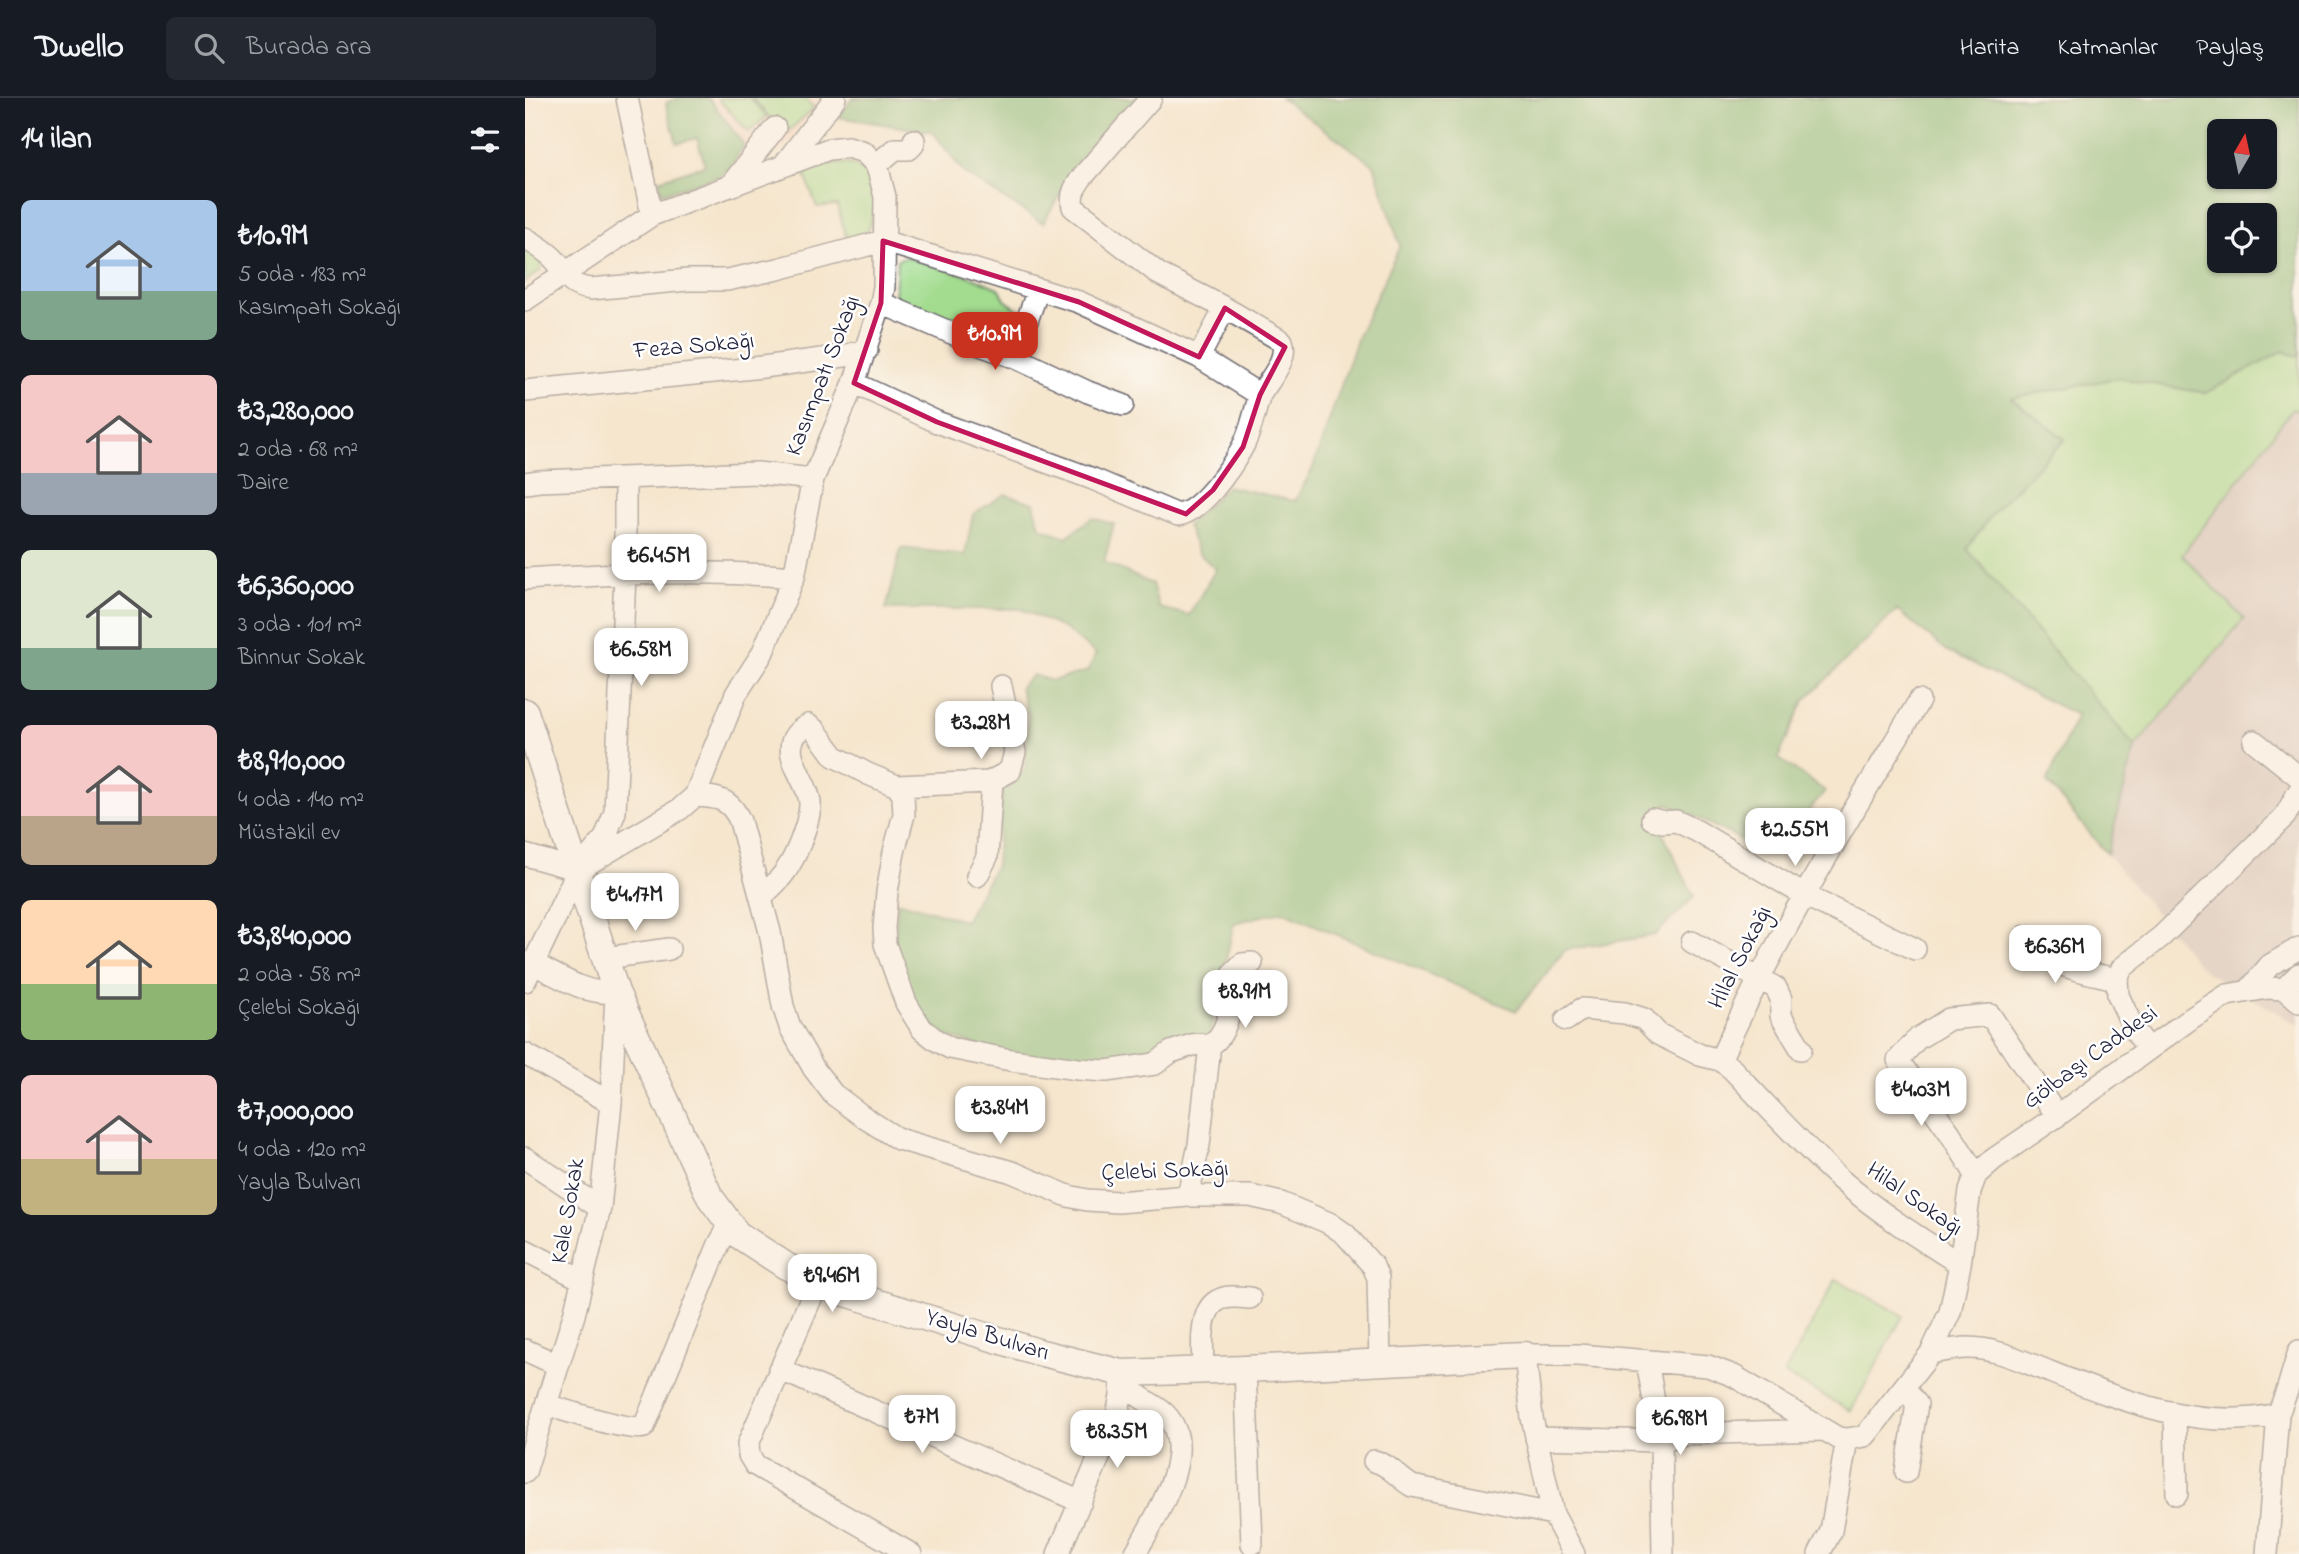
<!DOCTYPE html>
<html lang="tr">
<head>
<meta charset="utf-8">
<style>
  :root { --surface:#171b24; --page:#242831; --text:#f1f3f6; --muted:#9ea1a6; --line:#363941; --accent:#c8321e }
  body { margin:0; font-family:"Indie Flower",sans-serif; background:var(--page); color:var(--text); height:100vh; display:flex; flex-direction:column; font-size:26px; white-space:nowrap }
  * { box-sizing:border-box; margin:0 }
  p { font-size:23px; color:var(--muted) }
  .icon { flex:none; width:38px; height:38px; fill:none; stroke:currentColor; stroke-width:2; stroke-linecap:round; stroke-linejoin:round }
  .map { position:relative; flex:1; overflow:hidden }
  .sheet { display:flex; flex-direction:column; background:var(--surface); width:525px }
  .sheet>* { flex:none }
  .needle { width:46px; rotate:9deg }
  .controls { position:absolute; left:1682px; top:21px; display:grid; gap:14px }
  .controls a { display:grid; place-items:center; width:70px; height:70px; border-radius:10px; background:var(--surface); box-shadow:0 2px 5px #0004; font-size:35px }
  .price { position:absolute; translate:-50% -60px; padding:0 16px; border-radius:14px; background:#fff; color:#222; font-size:23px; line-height:46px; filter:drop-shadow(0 2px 4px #0008) }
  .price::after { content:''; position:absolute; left:50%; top:42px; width:21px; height:16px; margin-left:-10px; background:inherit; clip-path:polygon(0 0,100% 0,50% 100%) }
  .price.active { background:var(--accent); color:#fff }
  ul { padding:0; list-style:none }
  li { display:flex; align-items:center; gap:21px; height:175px; padding:0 21px }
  li span { display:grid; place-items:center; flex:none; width:196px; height:140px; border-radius:10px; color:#555 }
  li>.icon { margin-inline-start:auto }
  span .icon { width:84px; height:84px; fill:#fffc; stroke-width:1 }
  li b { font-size:30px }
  h2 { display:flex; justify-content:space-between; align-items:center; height:84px; padding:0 21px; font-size:30px }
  header { display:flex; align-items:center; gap:42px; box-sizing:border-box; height:98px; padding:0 35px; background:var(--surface); border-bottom:2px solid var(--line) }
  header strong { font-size:33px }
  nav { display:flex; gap:38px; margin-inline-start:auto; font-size:24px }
  .search { width:490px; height:63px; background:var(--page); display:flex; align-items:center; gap:18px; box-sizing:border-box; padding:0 24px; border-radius:10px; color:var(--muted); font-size:26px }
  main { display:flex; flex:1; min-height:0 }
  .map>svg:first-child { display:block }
  .built { fill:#f4d3c1 }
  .industrial { fill:#d0c0bc }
  .green { fill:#a3dc8f; stroke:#627f65; stroke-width:2 }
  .forest { fill:#82bc7a; stroke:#526f5a; stroke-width:2; fill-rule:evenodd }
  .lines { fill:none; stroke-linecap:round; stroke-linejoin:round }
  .minor-casing { stroke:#6c676e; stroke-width:24 }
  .major-casing { stroke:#6c676e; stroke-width:29 }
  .minor { stroke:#fff; stroke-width:21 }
  .major { stroke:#fff; stroke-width:26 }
  .marked { fill:none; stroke:#c2185b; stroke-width:5; stroke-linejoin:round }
  .labels { text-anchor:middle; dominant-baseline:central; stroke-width:5; stroke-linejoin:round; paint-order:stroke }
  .street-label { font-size:24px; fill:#22223b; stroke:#fff }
</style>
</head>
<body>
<header>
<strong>Dwello</strong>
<div class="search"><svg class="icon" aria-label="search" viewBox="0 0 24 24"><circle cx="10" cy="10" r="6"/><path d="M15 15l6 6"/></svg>Burada ara</div>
<nav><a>Harita</a><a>Katmanlar</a><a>Paylaş</a></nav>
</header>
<main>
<section class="sheet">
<h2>14 ilan<svg class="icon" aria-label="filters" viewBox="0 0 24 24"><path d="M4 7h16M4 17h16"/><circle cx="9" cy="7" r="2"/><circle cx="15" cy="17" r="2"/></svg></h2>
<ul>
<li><span style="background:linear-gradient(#a9c7e8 65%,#7fa58c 0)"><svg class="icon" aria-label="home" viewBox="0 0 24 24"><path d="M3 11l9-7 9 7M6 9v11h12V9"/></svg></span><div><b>₺10.9M</b><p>5 oda · 183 m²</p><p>Kasımpatı Sokağı</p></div></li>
<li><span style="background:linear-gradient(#f6c9c9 70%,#9aa5b1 0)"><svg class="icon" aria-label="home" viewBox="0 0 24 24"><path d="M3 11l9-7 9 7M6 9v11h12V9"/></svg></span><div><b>₺3,280,000</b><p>2 oda · 68 m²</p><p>Daire</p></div></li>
<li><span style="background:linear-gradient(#dfe7d0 70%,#7fa58c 0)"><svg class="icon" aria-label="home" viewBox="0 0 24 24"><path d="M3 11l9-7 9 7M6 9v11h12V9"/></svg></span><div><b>₺6,360,000</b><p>3 oda · 101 m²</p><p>Binnur Sokak</p></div></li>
<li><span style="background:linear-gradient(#f6c9c9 65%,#b9a48a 0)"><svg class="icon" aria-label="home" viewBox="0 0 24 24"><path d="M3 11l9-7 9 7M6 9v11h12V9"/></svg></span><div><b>₺8,910,000</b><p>4 oda · 140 m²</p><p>Müstakil ev</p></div></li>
<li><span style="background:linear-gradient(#ffd9b3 60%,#8fb573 0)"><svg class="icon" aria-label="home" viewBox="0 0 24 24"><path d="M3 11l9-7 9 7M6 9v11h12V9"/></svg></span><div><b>₺3,840,000</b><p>2 oda · 58 m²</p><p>Çelebi Sokağı</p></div></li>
<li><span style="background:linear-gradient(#f6c9c9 60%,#c2b280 0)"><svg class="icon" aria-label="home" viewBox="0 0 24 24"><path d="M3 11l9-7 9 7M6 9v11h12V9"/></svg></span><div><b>₺7,000,000</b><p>4 oda · 120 m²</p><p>Yayla Bulvarı</p></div></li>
</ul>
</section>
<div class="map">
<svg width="1774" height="1456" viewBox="0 0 1774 1456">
  <rect width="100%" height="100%" fill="#fff"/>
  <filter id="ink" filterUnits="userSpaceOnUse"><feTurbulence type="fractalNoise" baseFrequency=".0143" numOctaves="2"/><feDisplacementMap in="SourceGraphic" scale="14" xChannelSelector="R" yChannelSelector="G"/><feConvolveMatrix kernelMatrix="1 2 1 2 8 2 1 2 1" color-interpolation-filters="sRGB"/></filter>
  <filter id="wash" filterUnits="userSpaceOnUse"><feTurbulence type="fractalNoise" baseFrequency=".00686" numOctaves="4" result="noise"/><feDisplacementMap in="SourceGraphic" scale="28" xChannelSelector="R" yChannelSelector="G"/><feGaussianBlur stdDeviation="1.57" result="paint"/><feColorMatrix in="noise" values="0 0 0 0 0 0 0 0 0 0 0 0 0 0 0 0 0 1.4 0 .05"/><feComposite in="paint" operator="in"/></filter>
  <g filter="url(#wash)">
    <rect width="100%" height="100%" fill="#f5e6ce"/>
    <path class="built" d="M188 0H305L270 41 234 66Z"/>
    <path class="industrial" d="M1769 309 1774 313V927L1678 872 1582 756 1610 649 1718 521 1657 458Z"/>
    <path class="green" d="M195 0H225L242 18 224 34 193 1Z
      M227 0H280L289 10 260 36Z
      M322 65C328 68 338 71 342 75 357 93 348 117 342 136L322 142 312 107 292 109 280 77 294 67Z
      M0 149 14 159 17 164 16 172 0 184Z
      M381 159 450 180 475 191 480 202 497 214 489 245 478 247 370 199 372 162Z
      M1758 253 1774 259V313L1768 310 1657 457 1719 521 1610 649 1442 451 1470 412 1540 341 1485 300 1592 280 1681 295Z
      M1311 1181 1378 1218 1326 1313 1259 1276Z"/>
    <path class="forest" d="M154 0H184L219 47 206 69 195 78 137 95 134 82 180 67 172 40 152 45 141 7 142 4Z
      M328 0H615L543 83 518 125 439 75 408 34 313 19Z
      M756 0H1774V259L1758 253 1681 295 1592 280 1486 300 1540 341 1470 412 1442 451 1610 649 1582 756 1522 684 1552 617 1422 553 1372 512 1279 603 1253 660 1300 693 1247 757 1142 705 1131 722 1169 799 1130 837 1040 852 991 913 757 813 709 825 682 949 630 966 519 967 397 931 368 866 373 803 440 823 471 766 477 692 500 673 503 617 495 589 508 577 527 583 563 573 571 556 540 531 496 511H361L376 450 440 457 448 416 480 396 509 405 515 429 541 439 567 420 589 426 579 464 627 486 634 510 664 517 691 471 673 455 662 427 702 388 770 403 787 372 834 236 875 148 849 67ZM1694 33H1740V79H1694ZM1694 117H1740V163H1694Z"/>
  </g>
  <g filter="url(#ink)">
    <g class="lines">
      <g class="minor-casing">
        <path id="minor" d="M102 0 127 117
          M626 0 558 78C550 89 545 96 548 109L634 176 700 210 674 259
          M351 67 370 51H384L388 47 389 42
          M258 68 310 0
          M205 88 250 30
          M0 140C10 146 20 152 28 160 43 175 40 188 66 191L163 182H202L253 171 358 143 554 204 674 259 735 297C729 314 726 335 717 350 706 370 676 414 653 417L568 381 412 324 329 285
          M0 202 127 117 304 51 323 49 339 54 351 67 354 75 360 99 359 189 356 205 329 285 288 381 269 479 237 556 211 596 170 698 155 711 53 772
          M356 205 455 247 489 259 563 294 598 307
          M700 210 757 243C764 261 744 282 735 297
          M489 259 513 192
          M0 293 238 269 319 258 342 252
          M0 385 14 383 232 375 288 381
          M0 481C90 476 178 471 269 479
          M1729 643 1774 679
          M372 688 464 684 485 673 490 654 476 588
          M170 698C192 699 205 700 215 723L245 834 258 908 265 929 289 971 308 996 340 1020 373 1041 487 1074 543 1098 562 1102 593 1104 663 1098H725L756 1105 804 1125 820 1136 848 1168 853 1180 855 1265
          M1127 721 1138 724 1151 723 1172 733 1279 797 1390 851
          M0 757 53 772
          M452 778 462 759 467 683
          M236 799C247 789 258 779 265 766 273 753 286 719 285 704 283 680 245 647 283 627L290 632 309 658 343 676 372 688 378 697 379 716 369 754 362 794 359 830 360 846 381 905 397 931 411 942 425 950 486 962 553 971 581 973 630 966 646 954 667 947 675 946 682 949 684 956 674 1047 663 1098
          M1501 838C1526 870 1554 873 1592 881
          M1167 844 1251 890 1256 901V918L1276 951
          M81 860 144 851
          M0 883 53 772 80 740 90 714 100 476V380
          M1759 891 1774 876
          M1724 892 1745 867 1774 850
          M1041 922 1057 911 1100 915 1119 921 1133 936 1175 957 1195 962 1207 971C1243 1009 1278 1048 1316 1082 1353 1114 1394 1140 1435 1166
          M682 949C707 937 706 898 709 874L717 866 727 865
          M1624 951 1609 932 1593 897 1592 881 1597 870 1637 838 1760 718 1774 693
          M0 956 86 1005
          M1195 962C1251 837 1324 721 1394 603
          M0 1060 75 1110
          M1451 1077 1425 1035 1373 962 1392 941 1424 921 1465 917 1532 1018
          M0 1152 58 1182
          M293 1184 223 1346 224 1357 230 1367 386 1456
          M0 1252 33 1267
          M1406 1255C1418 1253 1431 1250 1443 1250 1472 1250 1499 1264 1525 1274 1596 1302 1675 1334 1753 1316L1762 1293 1774 1253
          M1122 1263 1136 1343 1138 1456
          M254 1271 556 1404
          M720 1271 727 1446
          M678 1273C678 1254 673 1214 692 1203 701 1197 714 1199 725 1200
          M597 1275C601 1282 606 1292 613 1297 621 1304 632 1308 640 1316 676 1352 629 1421 610 1456
          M1379 1290 1392 1306 1381 1374
          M21 1307C40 1312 103 1334 119 1329L194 1146 205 1127
          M1650 1316 1652 1396
          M1011 1340 1136 1343 1159 1336 1298 1332
          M849 1363C864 1366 873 1380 887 1388L1028 1416
          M0 1374 49 1217 75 1110 86 1005 91 894C62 898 34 878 9 866
          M533 1456 592 1317 596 1298 597 1275
          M1049 1456 1028 1416 1007 1320 1000 1257H1053L1183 1268 1209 1278 1313 1340 1322 1341 1340 1338 1406 1255 1425 1214 1435 1166 1445 1093 1451 1077 1469 1061 1532 1018 1665 921 1702 897 1743 890 1759 891 1774 904
          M1294 1456 1306 1433 1322 1341
          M1742 1456 1753 1316"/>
      </g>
      <g class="major-casing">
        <path id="major" d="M0 614 91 894 185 1099 212 1136 261 1168 311 1192 513 1254 597 1275 720 1271 1000 1257"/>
      </g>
      <use href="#minor" class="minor"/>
      <use href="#major" class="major"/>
    </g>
  </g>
  <path d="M0 0H1774V1456H0ZM358 143 554 204 674 259 700 210 760 249 735 297 718 349 688 392 661 416 412 324 329 285 356 205Z" fill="#f5e6ce" fill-opacity=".55" fill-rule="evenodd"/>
  <path class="marked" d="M358 143 554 204 674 259 700 210 760 249 735 297 718 349 688 392 661 416 412 324 329 285 356 205Z"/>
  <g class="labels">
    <g class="street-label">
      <text transform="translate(169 249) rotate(-5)">Feza Sokağı</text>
      <text transform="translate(299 278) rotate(-69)">Kasımpatı Sokağı</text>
      <text transform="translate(1216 860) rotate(-63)">Hİlal Sokağı</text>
      <text transform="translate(1566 960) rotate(-36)">Gölbaşı Caddesi</text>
      <text transform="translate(640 1074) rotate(-2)">Çelebi Sokağı</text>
      <text transform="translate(1389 1102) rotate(35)">Hilal Sokağı</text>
      <text transform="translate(44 1113) rotate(-80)">Kale Sokak</text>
      <text transform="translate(462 1238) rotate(17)">Yayla Bulvarı</text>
    </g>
  </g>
</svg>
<div class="controls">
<a><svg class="needle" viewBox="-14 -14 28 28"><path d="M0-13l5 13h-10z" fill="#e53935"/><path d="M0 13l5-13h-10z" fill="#9ea1a6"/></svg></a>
<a><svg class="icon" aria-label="locate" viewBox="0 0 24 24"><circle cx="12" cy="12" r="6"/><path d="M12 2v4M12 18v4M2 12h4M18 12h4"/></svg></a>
</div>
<b class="price active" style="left:470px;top:274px">₺10.9M</b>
<b class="price" style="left:134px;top:496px">₺6.45M</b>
<b class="price" style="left:116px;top:590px">₺6.58M</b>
<b class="price" style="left:456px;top:663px">₺3.28M</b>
<b class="price" style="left:1270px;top:770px">₺2.55M</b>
<b class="price" style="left:110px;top:835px">₺4.17M</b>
<b class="price" style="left:1530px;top:887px">₺6.36M</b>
<b class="price" style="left:720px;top:932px">₺8.91M</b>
<b class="price" style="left:1396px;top:1030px">₺4.03M</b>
<b class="price" style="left:475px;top:1048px">₺3.84M</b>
<b class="price" style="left:307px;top:1216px">₺9.46M</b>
<b class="price" style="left:397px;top:1357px">₺7M</b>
<b class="price" style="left:1155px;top:1359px">₺6.98M</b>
<b class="price" style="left:592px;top:1372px">₺8.35M</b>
</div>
</main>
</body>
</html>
